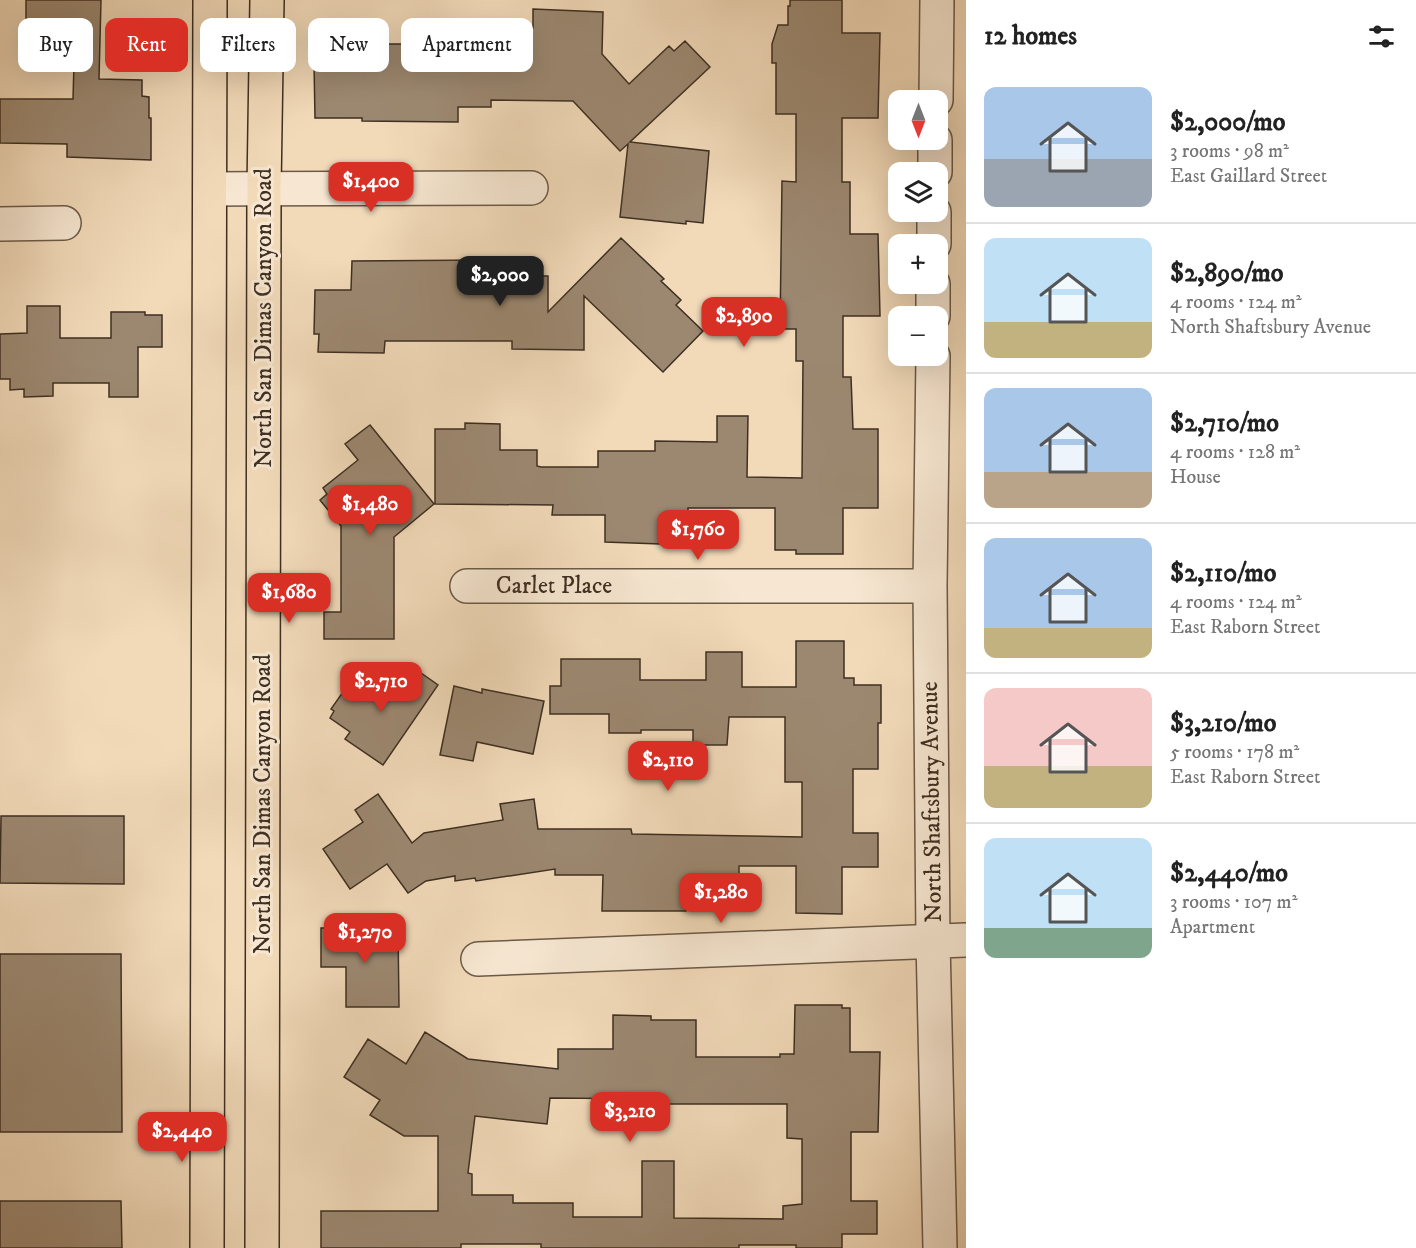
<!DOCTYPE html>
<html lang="en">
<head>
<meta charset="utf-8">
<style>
  :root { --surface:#fff; --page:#f6f6f6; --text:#222; --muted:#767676; --line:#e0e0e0; --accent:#d93025 }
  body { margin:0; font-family:"IM FELL DW Pica",serif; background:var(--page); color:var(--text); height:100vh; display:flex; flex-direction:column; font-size:22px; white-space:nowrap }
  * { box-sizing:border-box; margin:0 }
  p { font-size:20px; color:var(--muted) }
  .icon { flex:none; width:33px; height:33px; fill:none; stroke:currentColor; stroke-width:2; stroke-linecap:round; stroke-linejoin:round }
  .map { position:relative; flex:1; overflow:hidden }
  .drawer { display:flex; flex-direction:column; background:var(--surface); width:450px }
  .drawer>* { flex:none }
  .banner { position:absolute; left:18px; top:18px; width:570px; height:54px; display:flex; gap:12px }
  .needle { width:39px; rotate:180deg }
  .tools { position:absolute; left:888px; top:90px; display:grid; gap:12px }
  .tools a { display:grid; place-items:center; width:60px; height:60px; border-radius:12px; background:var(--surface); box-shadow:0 6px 24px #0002; font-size:30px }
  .price { position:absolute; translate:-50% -51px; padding:0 14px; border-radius:12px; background:var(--accent); color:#fff; font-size:20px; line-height:39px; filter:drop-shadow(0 2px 3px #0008) }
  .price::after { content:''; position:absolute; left:50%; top:36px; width:18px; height:14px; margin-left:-9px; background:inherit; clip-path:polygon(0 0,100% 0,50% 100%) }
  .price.active { background:#222; color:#fff }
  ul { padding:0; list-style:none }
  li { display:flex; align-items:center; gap:18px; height:150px; padding:0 18px }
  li+li { border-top:2px solid var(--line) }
  li span { display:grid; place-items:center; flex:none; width:168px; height:120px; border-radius:12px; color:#555 }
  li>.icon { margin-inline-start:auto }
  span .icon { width:72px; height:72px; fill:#fffc; stroke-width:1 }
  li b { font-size:26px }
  h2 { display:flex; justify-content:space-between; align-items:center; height:72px; padding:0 18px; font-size:26px }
  .chip { padding:0 21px; border-radius:12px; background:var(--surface); box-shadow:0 6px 24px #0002; font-size:21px; line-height:54px }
  .chip.active { background:var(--accent); color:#fff }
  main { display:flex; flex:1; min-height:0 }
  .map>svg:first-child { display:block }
  .building { fill:#9c8871; stroke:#3e2f22; stroke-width:1.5; fill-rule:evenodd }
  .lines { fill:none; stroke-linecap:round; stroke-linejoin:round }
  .minor-casing { stroke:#6b5a48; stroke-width:36 }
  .major-casing { stroke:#3e2f22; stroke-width:36 }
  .minor { stroke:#f7e7d2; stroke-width:33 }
  .major { stroke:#f2dab9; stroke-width:33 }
  .labels { text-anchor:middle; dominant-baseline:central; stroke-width:6; stroke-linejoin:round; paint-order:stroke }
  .street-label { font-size:24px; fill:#3e2f22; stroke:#f7e7d2 }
</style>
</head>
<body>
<main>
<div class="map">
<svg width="966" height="1248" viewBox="0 0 966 1248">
  <rect width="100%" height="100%" fill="#f2dab9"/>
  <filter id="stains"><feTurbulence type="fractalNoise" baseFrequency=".00333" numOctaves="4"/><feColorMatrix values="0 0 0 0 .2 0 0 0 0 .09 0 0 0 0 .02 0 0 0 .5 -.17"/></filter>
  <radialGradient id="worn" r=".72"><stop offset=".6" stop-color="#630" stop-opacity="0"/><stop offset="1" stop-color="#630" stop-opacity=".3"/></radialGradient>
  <path class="building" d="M26 0H101L99 79 142 80V96L149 97V118H151V160L67 157V144L0 143V99H73L75 28H26Z
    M790 0H842V33H880L878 118H842V182H850V234H878L880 316H843V377H851L853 429H878V508H843V554H796V550H775V508H688V545L605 542V515H552L553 505 435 504V429H465V423L500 424V450H537V466L541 467H598V451H655V441L717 442V416H748L747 477 802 478 803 361H796V329H780L782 181 796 182V114H776V63H772V44L778 25H788V6H790Z
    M533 9 603 12 602 54 629 84 669 46 674 51 685 41 710 67 630 142 709 151 703 223 686 221V224L620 217 628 144 620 151 573 101 491 100V107H458V122L362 121V118H315L314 63H330V39H377V44H514V28H533Z
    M621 238 664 279 661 281 681 300 676 305 703 331 663 372 584 296V350L512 349V341H385L384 353 318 352 319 334H314L315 290H351L352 261 486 260V276H548V312Z
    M27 306H60V338H111V312H145V315H162V347H138V397H109V383H53V396L24 397V389L10 390V379H0V334L27 333Z
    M370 425 434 504 394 537V639H324V612H341V526L320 500 327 494 323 488 358 460 345 444Z
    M796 641H844V678H854V685H881V723H878V769H853V833H878V867H842V914L796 913V866H739V883H687L686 911H602L603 875H555V869L476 881 475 878 455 881V876L426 881 408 893 387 864 350 889 323 849 363 822 355 810 378 794 412 843 424 833 503 820 500 804 534 799 538 829H631L632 834 802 837V782H785V717H729L727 745H693V730H641V733H609V714H550V686H561V659H640V680H706V652H742V687H796Z
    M414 668 438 685 383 765 345 739 350 732 330 718 334 711 331 709 357 672 394 698Z
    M454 686 482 693V689L544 701 533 754 477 742 473 761 440 755Z
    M1 816H124V884L0 883Z
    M321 928H398L399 1007H346V967H321Z
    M0 954H121L122 1132H0Z
    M795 1005H842V1008H850V1052H880L878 1132H851V1201H877V1234H842V1248H796V1245H739V1248H541V1244H461V1248H321V1211H438V1136H404L370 1115 380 1100 344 1077 368 1039 406 1064 425 1032 468 1059 558 1069V1049H613V1015L651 1016V1020H696V1057H780V1054H794ZM550 1098 664 1099V1104H787V1138L802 1139V1204L783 1206V1219L674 1218V1161H642V1217H573V1203H513V1195H472V1174L468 1173 475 1116 547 1124Z
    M0 1201H121L122 1248H0Z"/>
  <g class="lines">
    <g class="minor-casing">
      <path id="minor" d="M936 100 937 0
        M935 172V140
        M210 189 531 188
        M0 224 64 223
        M934 244V212
        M933 316V284
        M933 356 930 586 933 941 940 1248
        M467 586H930
        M478 959 966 940"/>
    </g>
    <g class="major-casing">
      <path id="major" d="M207 1248 210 0
        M262 1248 264 188 267 0"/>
    </g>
    <use href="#minor" class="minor"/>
    <use href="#major" class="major"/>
  </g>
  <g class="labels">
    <g class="street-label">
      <text transform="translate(264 318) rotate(-90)">North San Dimas Canyon Road</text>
      <text x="554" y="586">Carlet Place</text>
      <text transform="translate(932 802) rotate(-91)">North Shaftsbury Avenue</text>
      <text transform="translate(263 804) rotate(-90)">North San Dimas Canyon Road</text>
    </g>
  </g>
  <rect width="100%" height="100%" filter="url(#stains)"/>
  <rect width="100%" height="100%" fill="url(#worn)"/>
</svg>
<div class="tools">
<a><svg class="needle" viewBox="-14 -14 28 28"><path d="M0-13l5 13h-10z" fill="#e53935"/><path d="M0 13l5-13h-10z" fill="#767676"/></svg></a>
<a><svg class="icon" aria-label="layers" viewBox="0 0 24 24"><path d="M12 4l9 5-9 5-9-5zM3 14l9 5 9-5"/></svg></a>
<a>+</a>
<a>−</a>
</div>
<b class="price" style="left:371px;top:213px">$1,400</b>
<b class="price active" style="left:500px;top:307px">$2,000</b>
<b class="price" style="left:744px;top:348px">$2,890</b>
<b class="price" style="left:370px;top:536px">$1,480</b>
<b class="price" style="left:698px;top:561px">$1,760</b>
<b class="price" style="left:289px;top:624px">$1,680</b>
<b class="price" style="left:381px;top:713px">$2,710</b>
<b class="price" style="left:668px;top:792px">$2,110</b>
<b class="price" style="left:721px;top:924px">$1,280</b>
<b class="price" style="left:365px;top:964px">$1,270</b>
<b class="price" style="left:630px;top:1143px">$3,210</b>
<b class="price" style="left:182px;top:1163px">$2,440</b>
<div class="banner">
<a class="chip">Buy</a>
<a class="chip active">Rent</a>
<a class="chip">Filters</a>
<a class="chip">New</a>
<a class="chip">Apartment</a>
</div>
</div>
<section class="drawer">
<h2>12 homes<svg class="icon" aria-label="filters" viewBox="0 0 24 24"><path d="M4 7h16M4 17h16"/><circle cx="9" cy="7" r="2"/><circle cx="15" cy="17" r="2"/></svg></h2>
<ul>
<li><span style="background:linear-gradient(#a9c7e8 60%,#9aa5b1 0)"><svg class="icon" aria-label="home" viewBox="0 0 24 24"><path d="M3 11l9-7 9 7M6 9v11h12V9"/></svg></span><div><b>$2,000/mo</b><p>3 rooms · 98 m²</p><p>East Gaillard Street</p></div></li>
<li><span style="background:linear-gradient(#bfe0f5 70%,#c2b280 0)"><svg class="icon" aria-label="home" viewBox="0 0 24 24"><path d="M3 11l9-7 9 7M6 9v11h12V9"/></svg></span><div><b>$2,890/mo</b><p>4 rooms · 124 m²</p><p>North Shaftsbury Avenue</p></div></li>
<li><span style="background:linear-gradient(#a9c7e8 70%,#b9a48a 0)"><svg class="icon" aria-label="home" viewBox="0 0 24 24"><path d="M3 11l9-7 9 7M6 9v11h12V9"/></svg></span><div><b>$2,710/mo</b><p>4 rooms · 128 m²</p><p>House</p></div></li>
<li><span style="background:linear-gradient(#a9c7e8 75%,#c2b280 0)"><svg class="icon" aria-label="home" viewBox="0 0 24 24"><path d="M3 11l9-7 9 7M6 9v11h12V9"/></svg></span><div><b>$2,110/mo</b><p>4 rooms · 124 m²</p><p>East Raborn Street</p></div></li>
<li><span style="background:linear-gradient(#f6c9c9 65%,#c2b280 0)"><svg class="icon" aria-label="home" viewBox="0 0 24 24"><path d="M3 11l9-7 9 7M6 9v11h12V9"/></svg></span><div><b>$3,210/mo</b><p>5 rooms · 178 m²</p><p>East Raborn Street</p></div></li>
<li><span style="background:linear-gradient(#bfe0f5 75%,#7fa58c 0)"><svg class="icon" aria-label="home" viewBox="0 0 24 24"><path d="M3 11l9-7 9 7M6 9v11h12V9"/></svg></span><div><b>$2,440/mo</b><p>3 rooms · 107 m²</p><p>Apartment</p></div></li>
</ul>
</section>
</main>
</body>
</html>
